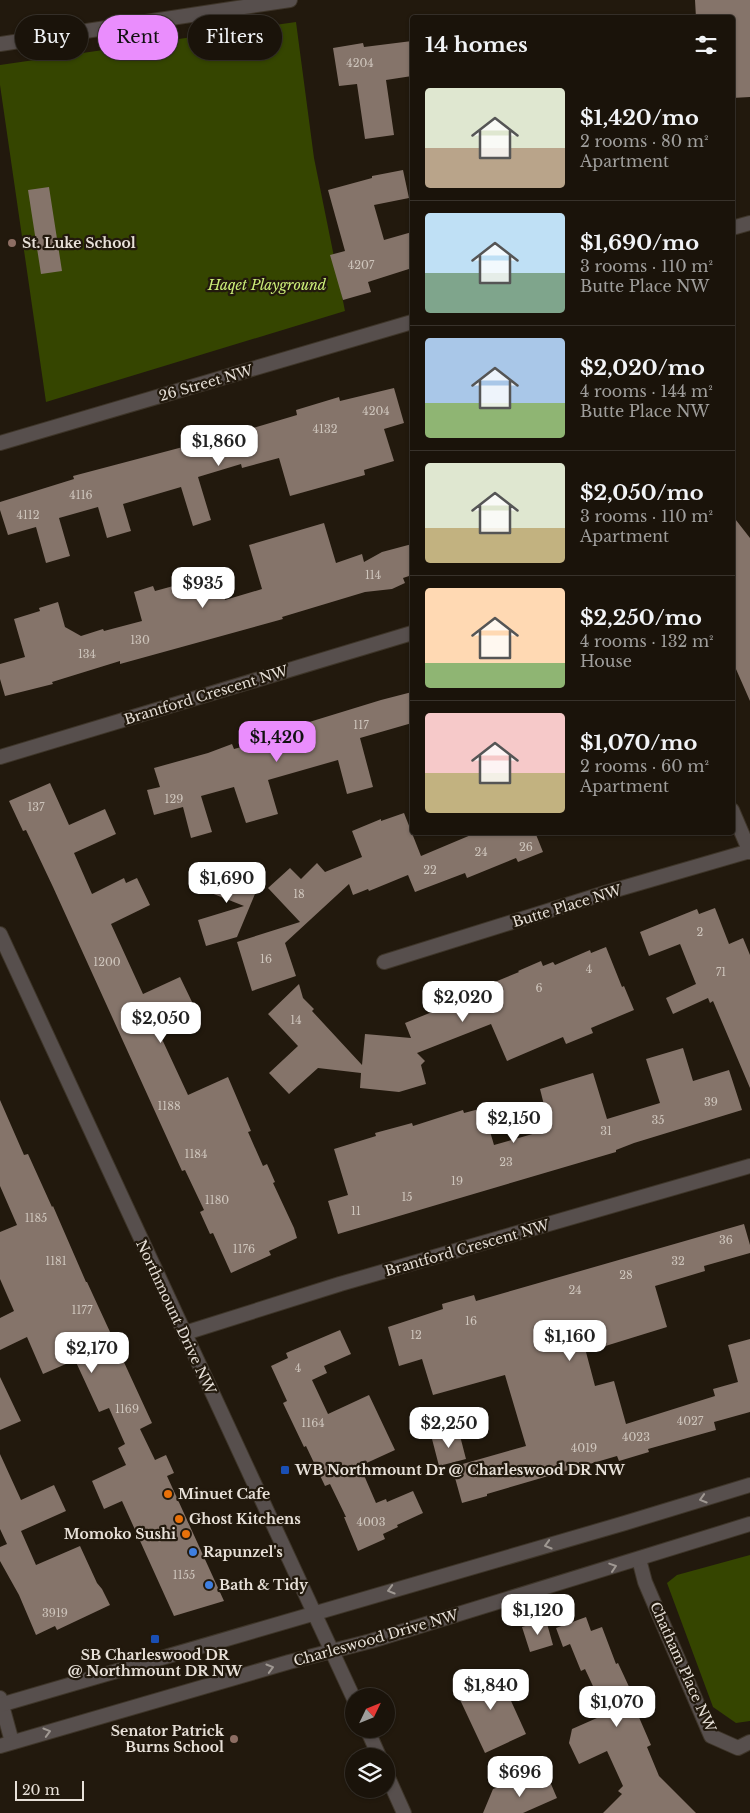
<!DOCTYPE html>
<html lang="en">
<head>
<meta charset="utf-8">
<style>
  :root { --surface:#1a130a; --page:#231c13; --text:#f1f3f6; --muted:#9f9e9c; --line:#38322b; --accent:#ea8dfd }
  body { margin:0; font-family:"Libre Baskerville",serif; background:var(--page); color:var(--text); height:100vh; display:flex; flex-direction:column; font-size:19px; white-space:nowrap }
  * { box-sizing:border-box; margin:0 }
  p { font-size:16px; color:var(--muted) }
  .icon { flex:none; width:28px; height:28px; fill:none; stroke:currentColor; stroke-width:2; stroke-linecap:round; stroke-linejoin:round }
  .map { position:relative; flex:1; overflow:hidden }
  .side { position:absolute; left:410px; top:15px; width:325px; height:820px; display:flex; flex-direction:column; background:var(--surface); border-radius:5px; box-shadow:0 1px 4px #0004,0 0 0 1px var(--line) }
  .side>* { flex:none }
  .guide { position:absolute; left:15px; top:15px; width:320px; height:45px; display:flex; gap:10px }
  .needle { width:32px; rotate:47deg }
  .controls { position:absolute; left:345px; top:1688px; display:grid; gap:10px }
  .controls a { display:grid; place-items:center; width:50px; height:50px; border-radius:50%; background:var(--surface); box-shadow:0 1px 4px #0004,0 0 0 1px var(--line); font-size:25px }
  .scale { position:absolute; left:15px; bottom:12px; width:69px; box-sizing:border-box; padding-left:5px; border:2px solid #e7e0d8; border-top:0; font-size:14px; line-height:18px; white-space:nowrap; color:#e7e0d8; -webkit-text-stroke:4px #22190d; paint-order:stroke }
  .price { position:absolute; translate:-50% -42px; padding:0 11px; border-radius:10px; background:#fff; color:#222; font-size:16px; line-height:32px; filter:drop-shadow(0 1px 2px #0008) }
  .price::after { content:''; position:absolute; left:50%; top:30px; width:15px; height:11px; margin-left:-8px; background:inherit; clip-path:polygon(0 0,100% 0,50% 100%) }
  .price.active { background:var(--accent); color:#111 }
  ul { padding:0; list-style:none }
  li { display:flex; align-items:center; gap:15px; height:125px; padding:0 15px }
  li+li { border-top:1px solid var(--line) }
  li span { display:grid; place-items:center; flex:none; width:140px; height:100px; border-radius:5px; color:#555 }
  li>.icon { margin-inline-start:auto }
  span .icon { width:60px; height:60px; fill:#fffc; stroke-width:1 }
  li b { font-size:21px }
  h2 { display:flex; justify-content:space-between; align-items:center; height:60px; padding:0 15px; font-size:21px }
  .pill { padding:0 18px; border-radius:22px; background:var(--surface); box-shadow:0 1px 4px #0004,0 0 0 1px var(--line); font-size:18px; line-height:45px }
  .pill.active { background:var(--accent); color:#111 }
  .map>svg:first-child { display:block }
  .green { fill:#354500 }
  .building { fill:#85746a }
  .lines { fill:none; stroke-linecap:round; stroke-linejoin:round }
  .minor-casing { stroke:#3e3529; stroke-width:16 }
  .tertiary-casing { stroke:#3e3529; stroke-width:16 }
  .minor { stroke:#574f4d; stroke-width:14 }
  .tertiary { stroke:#574f4d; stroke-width:14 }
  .oneway { stroke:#9f9892 }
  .education-dot { fill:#8d6e63; stroke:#22190d; stroke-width:2 }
  .transit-dot { fill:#1a4fb4; stroke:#22190d; stroke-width:2 }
  .food-dot { fill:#e8710a; stroke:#22190d; stroke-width:2 }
  .shop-dot { fill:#3f7fe0; stroke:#22190d; stroke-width:2 }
  .labels { text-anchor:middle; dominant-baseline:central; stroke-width:4.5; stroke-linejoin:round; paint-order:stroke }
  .number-label { font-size:11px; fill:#cec5bc }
  .poi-label { font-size:14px; font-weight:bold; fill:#e7e0d8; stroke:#22190d; text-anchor:start }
  .park-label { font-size:14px; font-style:italic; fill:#cbed78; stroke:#22190d }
  .street-label { font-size:14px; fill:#e7e0d8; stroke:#22190d }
</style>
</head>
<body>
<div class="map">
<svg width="750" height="1813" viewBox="0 0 750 1813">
  <rect width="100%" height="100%" fill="#22190d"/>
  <path class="green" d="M296 22 314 158 345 311 46 402 0 85V65Z
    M750 1555V1721L736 1723 713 1707 667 1583 677 1575Z"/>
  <path class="building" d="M695 0H750V97L732 98V18H696Z
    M412 41V76L386 80 394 135 365 139 357 84 339 86 333 48 363 43 364 47Z
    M403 170 409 198 374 205 384 240 412 232V268L368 282 371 292 343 300 330 255 345 251 328 190 372 178V176Z
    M49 187 62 271 41 274 28 190Z
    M394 388 404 423 384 429 394 461 364 470 365 475 290 496 279 458 242 468 241 464 198 477 211 520 193 526 181 487 123 504 131 531 107 538 98 507 59 518 70 556 46 563 36 527 8 535 0 510V502L74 479 73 476 198 443V441L222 434 223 437 297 415 296 410 339 397 340 401Z
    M732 515 750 538V701L732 660Z
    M324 523 336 563 362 554 364 562 382 552 412 544V575L403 578 405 583 392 589 365 592 282 617 283 619 120 664V661L52 682 53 684 5 696 0 679V664L25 657 14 619 40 611 39 608 58 602 65 627 81 636 103 629 104 631 142 621 134 592 153 586 155 591 188 582V579L216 571 225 600 262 589 249 545Z
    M412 692V723L360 738 373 787 347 794 338 760 268 780 278 814 246 823 234 787 201 796 212 832 191 838 183 807 154 815 147 790 160 787 154 768 208 753 232 744 234 749 256 743 257 747 295 736 293 727 381 700Z
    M50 783 69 825 105 809 116 834 74 853 92 894 124 878 126 883 137 878 150 905 111 924 143 994 180 977 193 1004 154 1022 188 1095 228 1077 251 1131 248 1132 263 1166 267 1164 275 1182 273 1183 294 1228 297 1238 269 1251 271 1255 231 1273 213 1233 210 1234 200 1212 204 1210 185 1170 182 1171 53 887 26 830 23 831 9 801Z
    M404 813 421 856 478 832H535L543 852 518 862 516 858 467 878 465 873 415 892 408 875 369 891 368 889 353 895 349 884 285 943 296 976 252 991 237 942 300 922 268 888 290 868 301 879 317 863 325 872 362 857 352 831 381 819V821Z
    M212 863 260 882 237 937 206 946 198 920 244 906 201 889Z
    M715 908 729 944 743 938 750 955V1088L713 1001 710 1003 708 998 673 1014 666 998 696 984 680 944 649 956 640 932 697 909 699 914Z
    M606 947 622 987 624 986 634 1010 591 1028 593 1033 566 1044 563 1037 507 1061 491 1024 417 1053 425 1061 421 1065 426 1084 399 1092 360 1088 361 1073 318 1068 289 1094 269 1073 298 1046 268 1014 299 984 303 998 314 1009 312 1011 362 1065 365 1034 411 1038 405 1023 459 1001 456 994 484 983 485 986 519 972 518 971 541 961 543 966 553 962 555 965 590 950 591 953Z
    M683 1048 693 1081 729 1070 742 1110 634 1143 616 1150V1152L338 1234 328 1201 348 1195 334 1149 376 1136 375 1133 412 1123 413 1126 463 1110 464 1113 483 1108 494 1145 550 1129 540 1089 593 1073 607 1119 660 1103 646 1059Z
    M0 1100 24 1155 28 1154 52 1207 53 1206 86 1282H87L152 1423 140 1429 155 1460 166 1455 174 1473 167 1476 224 1601 174 1616 122 1501 104 1509 92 1481 126 1465 118 1448 125 1444 109 1408 99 1412 75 1360 43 1374 27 1337 0 1350V1318L14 1311 0 1279V1232L17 1225 0 1186Z
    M744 1224 750 1245V1253L704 1266 705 1271 655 1286 667 1327 586 1352 595 1386 614 1381 626 1424 715 1396 713 1389 738 1382 728 1345 750 1339V1412L714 1422 716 1430 648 1449 649 1452 619 1461 617 1456 487 1494V1496L462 1503 452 1467 526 1446 505 1375 433 1395 422 1359 399 1366 388 1327 443 1309 442 1304 474 1295 476 1301Z
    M340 1330 351 1354 324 1366 327 1373 312 1380 328 1414 369 1395 395 1450 360 1466 376 1503 386 1499 387 1502 413 1491 423 1513 397 1525 398 1527 383 1534 385 1539 358 1551 344 1517H346L330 1484 325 1486 306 1446 304 1447 283 1403 287 1401 271 1366 288 1358 286 1353Z
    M0 1377 21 1421 0 1430Z
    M459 1432 466 1459 439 1466 432 1439Z
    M0 1454 21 1500 54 1485 66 1511 21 1531 36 1565 80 1546 97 1583 102 1589 110 1605 57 1630 55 1626 36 1635 19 1595 0 1561V1547L7 1544 0 1529Z
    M586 1617 591 1631 602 1627 616 1664 618 1663 631 1691 628 1692 651 1745 647 1747 659 1776 696 1813H603L622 1794 618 1791 623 1786 607 1751 579 1764 569 1743 572 1729 606 1714 585 1669 581 1671 570 1644 563 1647 556 1628Z
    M546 1620 553 1645 530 1652 522 1627Z
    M497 1670 526 1734 485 1753 455 1689Z
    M548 1777 557 1798 523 1813H483L493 1789 512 1782 516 1792Z"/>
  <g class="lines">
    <g class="minor-casing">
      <path id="minor" d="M0 44 290 0
        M732 228 750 223
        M0 443 412 322
        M0 757 412 633
        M732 810 750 852
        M384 962 605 893 750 851
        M185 1333 340 1284 750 1166
        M639 1559 645 1582 711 1736 738 1748 750 1742
        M0 1698 12 1742"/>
    </g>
    <g class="tertiary-casing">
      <path id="tertiary" d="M0 934 354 1699
        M0 1705 625 1523 750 1485
        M367 1729 379 1756
        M0 1746 289 1662 371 1641 750 1524
        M386 1773 404 1813"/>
    </g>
    <use href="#minor" class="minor"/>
    <use href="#tertiary" class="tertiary"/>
  </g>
  <defs><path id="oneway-chevron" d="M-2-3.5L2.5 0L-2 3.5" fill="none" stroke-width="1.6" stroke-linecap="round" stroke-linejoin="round" transform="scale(1.25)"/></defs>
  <g class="oneway">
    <use href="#oneway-chevron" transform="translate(703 1499) rotate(163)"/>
    <use href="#oneway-chevron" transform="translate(548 1545) rotate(164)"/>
    <use href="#oneway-chevron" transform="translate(613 1567) rotate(-18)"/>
    <use href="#oneway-chevron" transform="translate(391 1590) rotate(164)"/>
    <use href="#oneway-chevron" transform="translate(270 1668) rotate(-16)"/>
    <use href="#oneway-chevron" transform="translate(47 1732) rotate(-16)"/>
  </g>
  <g class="education-dot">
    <circle cx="12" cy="243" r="5"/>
    <circle cx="234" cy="1739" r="5"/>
  </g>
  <g class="transit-dot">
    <rect x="280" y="1465" width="10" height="10" rx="2.5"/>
    <rect x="150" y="1634" width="10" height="10" rx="2.5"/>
  </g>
  <g class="food-dot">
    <circle cx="168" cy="1494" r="5"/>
    <circle cx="179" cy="1519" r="5"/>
    <circle cx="186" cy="1534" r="5"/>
  </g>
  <g class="shop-dot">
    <circle cx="193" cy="1552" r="5"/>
    <circle cx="209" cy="1585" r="5"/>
  </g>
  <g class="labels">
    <g class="number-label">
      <text x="360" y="63">4204</text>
      <text x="361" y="265">4207</text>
      <text x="376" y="411">4204</text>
      <text x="325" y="429">4132</text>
      <text x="81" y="495">4116</text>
      <text x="28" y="515">4112</text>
      <text x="373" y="575">114</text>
      <text x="140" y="640">130</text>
      <text x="87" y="654">134</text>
      <text x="361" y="725">117</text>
      <text x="174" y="799">129</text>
      <text x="36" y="807">137</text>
      <text x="526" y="847">26</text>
      <text x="481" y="852">24</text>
      <text x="430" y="870">22</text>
      <text x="299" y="894">18</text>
      <text x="700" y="932">2</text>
      <text x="266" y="959">16</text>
      <text x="107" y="962">1200</text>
      <text x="589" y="969">4</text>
      <text x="721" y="972">71</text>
      <text x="539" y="988">6</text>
      <text x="296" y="1020">14</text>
      <text x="711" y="1102">39</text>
      <text x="169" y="1106">1188</text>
      <text x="658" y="1120">35</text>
      <text x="606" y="1131">31</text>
      <text x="196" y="1154">1184</text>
      <text x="506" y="1162">23</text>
      <text x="457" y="1181">19</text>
      <text x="407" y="1197">15</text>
      <text x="217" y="1200">1180</text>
      <text x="356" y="1211">11</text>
      <text x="36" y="1218">1185</text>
      <text x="726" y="1240">36</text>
      <text x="244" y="1249">1176</text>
      <text x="56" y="1261">1181</text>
      <text x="678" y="1261">32</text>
      <text x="626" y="1275">28</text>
      <text x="575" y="1290">24</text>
      <text x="82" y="1310">1177</text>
      <text x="471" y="1321">16</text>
      <text x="416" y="1335">12</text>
      <text x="298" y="1368">4</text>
      <text x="127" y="1409">1169</text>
      <text x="690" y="1421">4027</text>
      <text x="313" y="1423">1164</text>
      <text x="636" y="1437">4023</text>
      <text x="584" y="1448">4019</text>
      <text x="371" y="1522">4003</text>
      <text x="184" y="1575">1155</text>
      <text x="55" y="1613">3919</text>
    </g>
    <g class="poi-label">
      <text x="22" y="243">St. Luke School</text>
      <text x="295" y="1470">WB Northmount Dr @ Charleswood DR NW</text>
      <text x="178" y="1494">Minuet Cafe</text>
      <text x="189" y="1519">Ghost Kitchens</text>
      <text x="176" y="1534" text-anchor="end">Momoko Sushi</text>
      <text x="203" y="1552">Rapunzel's</text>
      <text x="219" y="1585">Bath &amp; Tidy</text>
      <text x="155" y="1655" text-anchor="middle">SB Charleswood DR<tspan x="155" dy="16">@ Northmount DR NW</tspan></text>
      <text x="224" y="1731" text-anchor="end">Senator Patrick<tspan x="224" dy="16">Burns School</tspan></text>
    </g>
    <g class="park-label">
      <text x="267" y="285">Haqet Playground</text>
    </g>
    <g class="street-label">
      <text transform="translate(206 383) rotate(-16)">26 Street NW</text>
      <text transform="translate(206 695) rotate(-17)">Brantford Crescent NW</text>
      <text transform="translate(567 906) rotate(-17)">Butte Place NW</text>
      <text transform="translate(467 1248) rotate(-16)">Brantford Crescent NW</text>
      <text transform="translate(176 1317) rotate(65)">Northmount Drive NW</text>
      <text transform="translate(376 1638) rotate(-16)">Charleswood Drive NW</text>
      <text transform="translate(683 1667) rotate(66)">Chatham Place NW</text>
    </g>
  </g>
</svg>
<div class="controls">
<a><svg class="needle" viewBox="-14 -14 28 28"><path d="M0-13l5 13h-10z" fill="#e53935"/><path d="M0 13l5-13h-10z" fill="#9f9e9c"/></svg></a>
<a><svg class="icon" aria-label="layers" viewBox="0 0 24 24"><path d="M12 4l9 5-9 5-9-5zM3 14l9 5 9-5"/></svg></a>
</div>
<div class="scale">20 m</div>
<b class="price" style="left:219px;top:467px">$1,860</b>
<b class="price" style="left:203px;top:609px">$935</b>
<b class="price active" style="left:277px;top:763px">$1,420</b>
<b class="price" style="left:227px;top:904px">$1,690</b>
<b class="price" style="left:463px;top:1023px">$2,020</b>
<b class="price" style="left:161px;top:1044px">$2,050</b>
<b class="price" style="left:514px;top:1144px">$2,150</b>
<b class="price" style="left:570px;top:1362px">$1,160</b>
<b class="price" style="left:92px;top:1374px">$2,170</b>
<b class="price" style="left:449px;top:1449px">$2,250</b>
<b class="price" style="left:538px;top:1636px">$1,120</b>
<b class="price" style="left:491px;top:1711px">$1,840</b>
<b class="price" style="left:617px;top:1728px">$1,070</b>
<b class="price" style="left:520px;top:1798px">$696</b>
<div class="guide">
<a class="pill">Buy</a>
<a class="pill active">Rent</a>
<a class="pill">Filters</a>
</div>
<section class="side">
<h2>14 homes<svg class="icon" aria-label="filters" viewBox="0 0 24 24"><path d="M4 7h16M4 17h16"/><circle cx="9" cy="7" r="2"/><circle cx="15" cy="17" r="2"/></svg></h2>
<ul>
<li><span style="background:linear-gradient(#dfe7d0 60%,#b9a48a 0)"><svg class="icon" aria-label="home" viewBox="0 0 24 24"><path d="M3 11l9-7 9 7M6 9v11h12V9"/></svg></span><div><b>$1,420/mo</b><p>2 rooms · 80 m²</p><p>Apartment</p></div></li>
<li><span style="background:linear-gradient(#bfe0f5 60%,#7fa58c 0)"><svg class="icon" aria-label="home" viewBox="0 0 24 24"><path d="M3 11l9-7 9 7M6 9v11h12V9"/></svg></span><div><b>$1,690/mo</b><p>3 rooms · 110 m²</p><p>Butte Place NW</p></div></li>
<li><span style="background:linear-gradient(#a9c7e8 65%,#8fb573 0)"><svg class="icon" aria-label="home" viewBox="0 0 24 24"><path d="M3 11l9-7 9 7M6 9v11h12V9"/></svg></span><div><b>$2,020/mo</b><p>4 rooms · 144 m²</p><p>Butte Place NW</p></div></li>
<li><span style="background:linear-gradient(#dfe7d0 65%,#c2b280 0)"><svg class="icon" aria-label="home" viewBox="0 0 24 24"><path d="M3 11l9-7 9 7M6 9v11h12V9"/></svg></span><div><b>$2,050/mo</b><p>3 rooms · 110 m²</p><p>Apartment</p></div></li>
<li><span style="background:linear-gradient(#ffd9b3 75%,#8fb573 0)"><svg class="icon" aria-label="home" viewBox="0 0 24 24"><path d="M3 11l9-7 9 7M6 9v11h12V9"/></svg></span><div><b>$2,250/mo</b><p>4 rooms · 132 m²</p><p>House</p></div></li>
<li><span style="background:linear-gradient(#f6c9c9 60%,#c2b280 0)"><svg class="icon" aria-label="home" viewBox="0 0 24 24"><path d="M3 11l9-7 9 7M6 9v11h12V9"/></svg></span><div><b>$1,070/mo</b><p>2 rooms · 60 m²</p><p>Apartment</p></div></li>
</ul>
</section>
</div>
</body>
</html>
